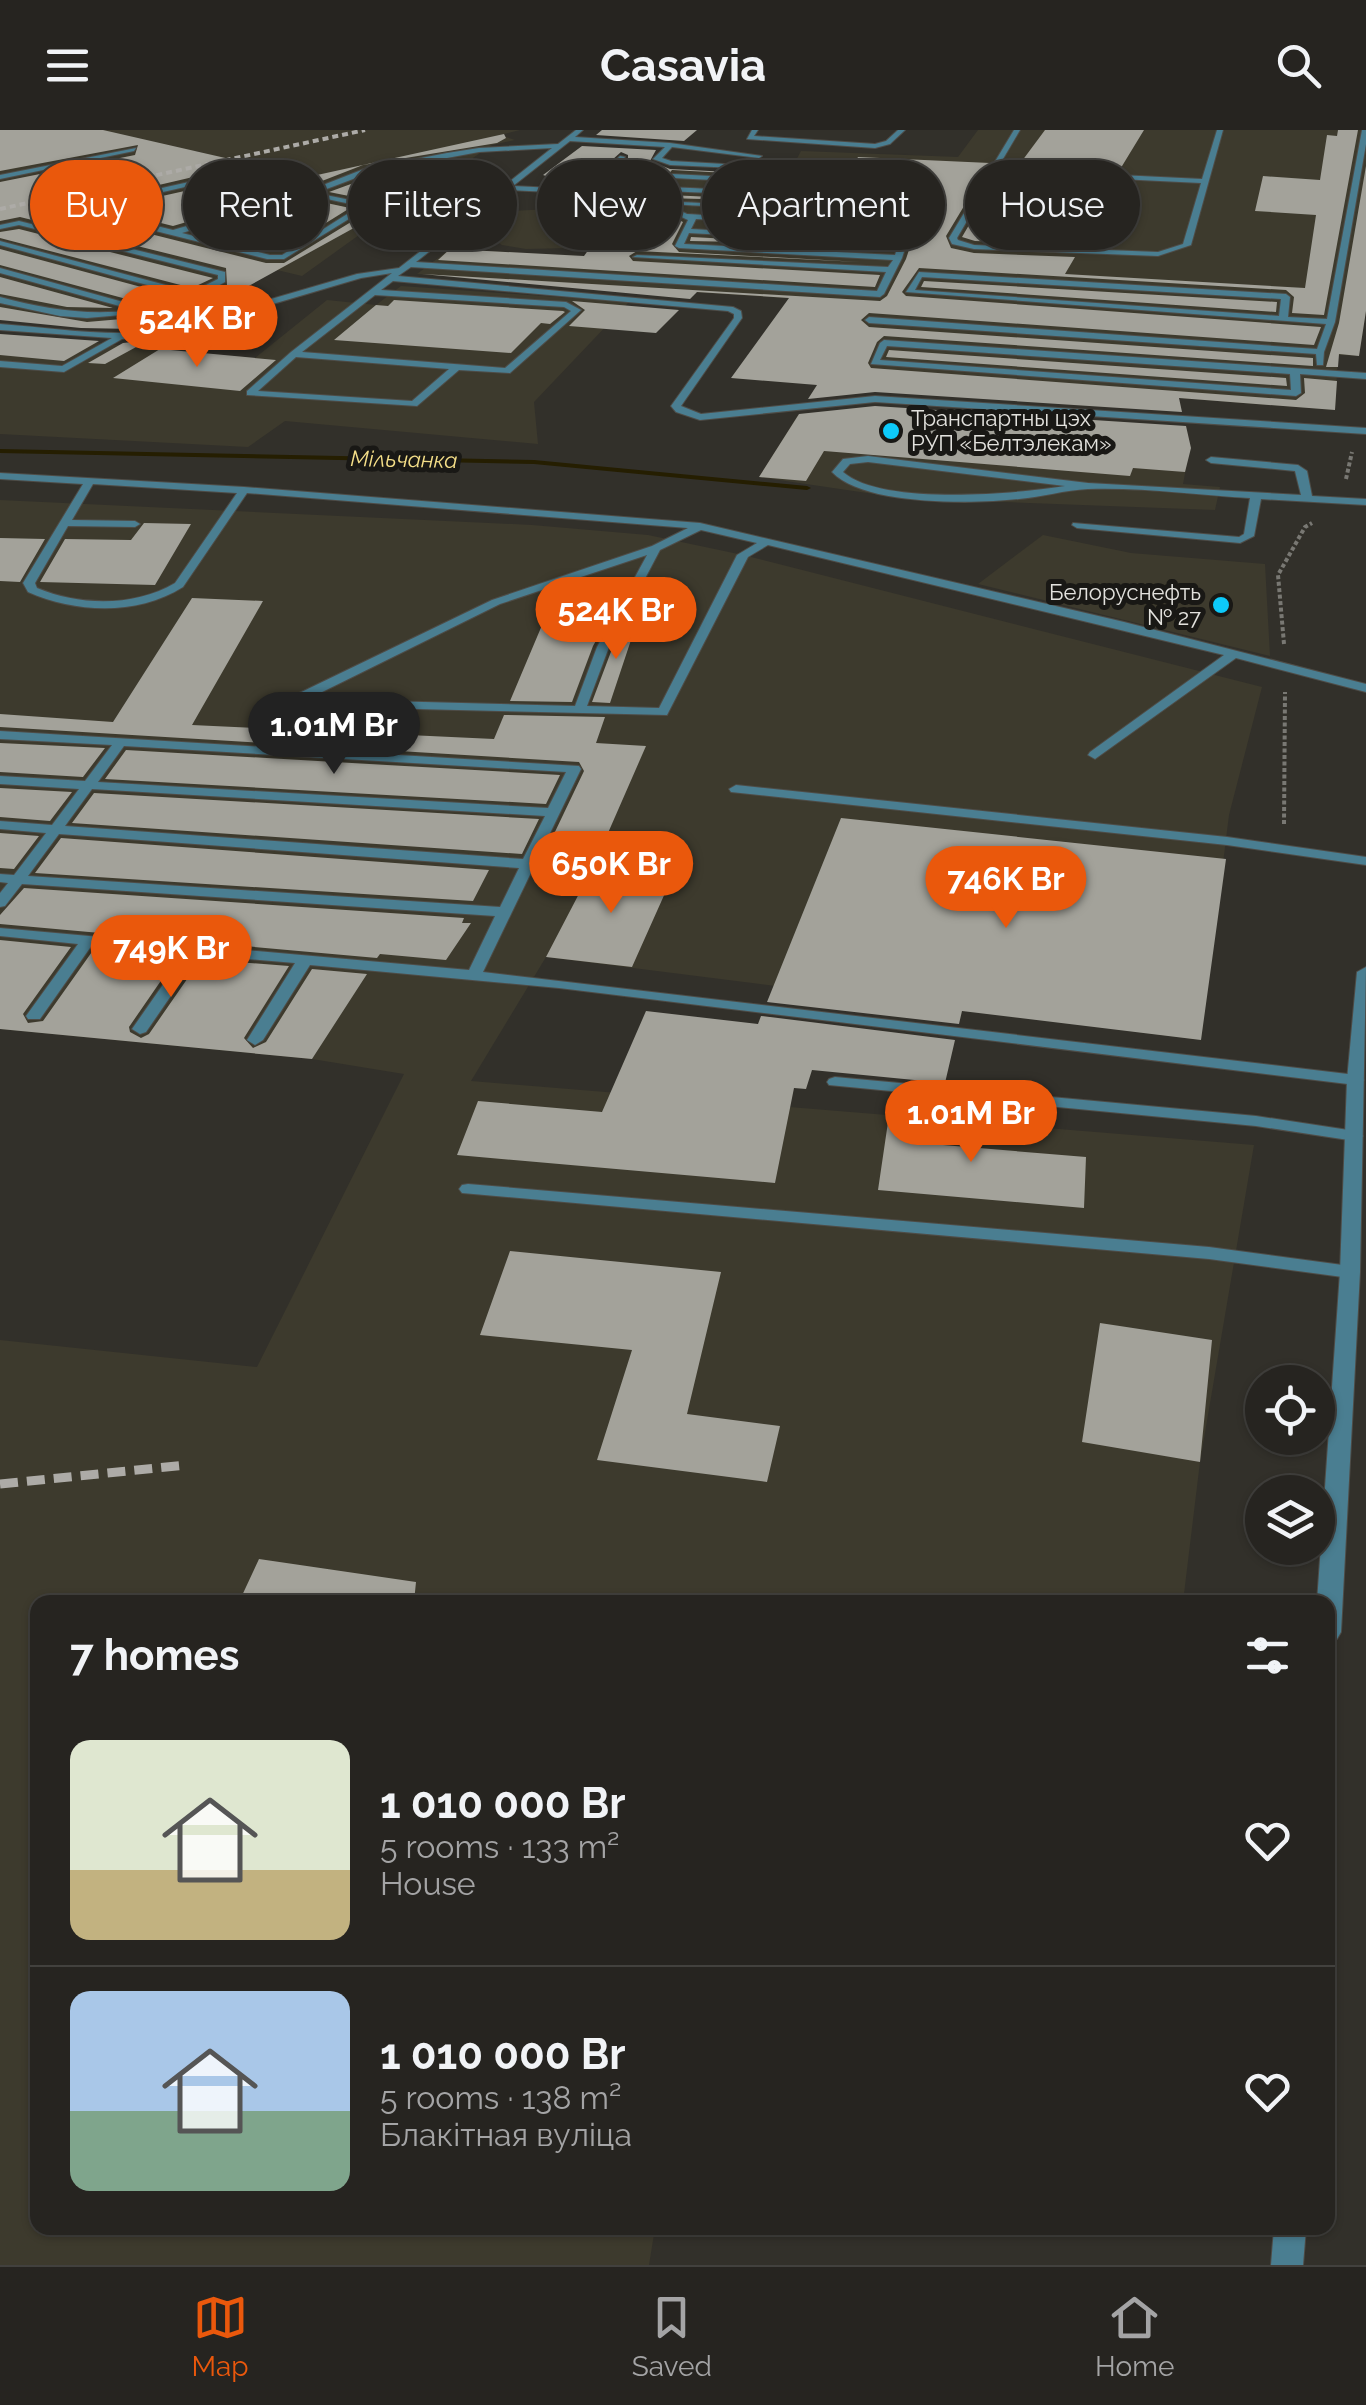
<!DOCTYPE html>
<html lang="en">
<head>
<meta charset="utf-8">
<style>
  :root { --surface:#262420; --page:#2e2c29; --text:#f1f3f6; --muted:#a4a4a5; --line:#42413e; --accent:#ea580c }
  body { margin:0; font-family:Raleway,sans-serif; background:var(--page); color:var(--text); height:100vh; display:flex; flex-direction:column; font-size:38px; white-space:nowrap }
  * { box-sizing:border-box; margin:0 }
  p { font-size:32px; color:var(--muted) }
  .icon { flex:none; width:55px; height:55px; fill:none; stroke:currentColor; stroke-width:2; stroke-linecap:round; stroke-linejoin:round }
  .map { position:relative; flex:1; overflow:hidden }
  .sheet { position:absolute; left:30px; top:1465px; width:1305px; height:640px; display:flex; flex-direction:column; background:var(--surface); border-radius:20px; box-shadow:0 2px 8px #0004,0 0 0 2px var(--line) }
  .sheet>* { flex:none }
  .banner { position:absolute; left:30px; top:30px; width:1308px; height:90px; display:flex; gap:20px }
  .fabs { position:absolute; left:1245px; top:1235px; display:grid; gap:20px }
  .fabs a { display:grid; place-items:center; width:90px; height:90px; border-radius:50%; background:var(--surface); box-shadow:0 2px 8px #0004,0 0 0 2px var(--line); font-size:50px }
  .price { position:absolute; translate:-50% -85px; padding:0 22px; border-radius:35px; background:var(--accent); color:#fff; font-size:32px; line-height:65px; filter:drop-shadow(0 2px 5px #0008) }
  .price::after { content:''; position:absolute; left:50%; top:60px; width:30px; height:22px; margin-left:-15px; background:inherit; clip-path:polygon(0 0,100% 0,50% 100%) }
  .price.current { background:#222; color:#fff }
  ul { padding:0; list-style:none }
  li { display:flex; align-items:center; gap:30px; height:250px; padding:0 40px }
  li+li { border-top:2px solid var(--line) }
  li span { display:grid; place-items:center; flex:none; width:280px; height:200px; border-radius:20px; color:#555 }
  li>.icon { margin-inline-start:auto }
  span .icon { width:120px; height:120px; fill:#fffc; stroke-width:1 }
  li b { font-size:42px }
  h2 { display:flex; justify-content:space-between; align-items:center; height:120px; padding:0 40px; font-size:42px }
  .tag { padding:0 35px; border-radius:45px; background:var(--surface); box-shadow:0 2px 8px #0004,0 0 0 2px var(--line); font-size:35px; line-height:90px }
  .tag.current { background:var(--accent); color:#fff }
  header { display:flex; justify-content:space-between; align-items:center; height:130px; padding:0 40px; background:var(--surface); font-size:45px; font-weight:700 }
  .tabs { display:flex; justify-content:space-around; align-items:center; height:140px; border-top:2px solid var(--line); background:var(--surface); font-size:28px; color:var(--muted) }
  .tabs a { display:grid; justify-items:center; gap:5px }
  .tabs .current { color:var(--accent) }
  .map>svg:first-child { display:block }
  .built { fill:#3d3a2d }
  .lines { fill:none; stroke-linecap:round; stroke-linejoin:round }
  .stream { fill:#251e01; fill-rule:evenodd }
  .building { fill:#a3a29a }
  .service-casing { stroke:#4e4c47; stroke-width:2 }
  .tertiary-casing { stroke:#4e4c47; stroke-width:2 }
  .path { stroke:#797873; stroke-width:4; stroke-dasharray:4 2.5; stroke-linecap:butt }
  .service { fill:#4a7e91; fill-rule:evenodd }
  .tertiary { fill:#4a7e91; fill-rule:evenodd }
  .rail-far1 { stroke:#adaba7; stroke-width:4; stroke-dasharray:6 4; stroke-linecap:butt }
  .rail { stroke:#adaba7; stroke-width:9; stroke-dasharray:18 9; stroke-linecap:butt }
  .poi-dot { fill:#0dcafa; stroke:#191815; stroke-width:4 }
  .labels { text-anchor:middle; dominant-baseline:central; stroke-width:10; stroke-linejoin:round; paint-order:stroke }
  .far-poi-label { font-size:22px; fill:#e3e2de; stroke:#191815; text-anchor:start }
  .far-water-label { font-size:22px; font-style:italic; fill:#f4de88; stroke:#191815 }
</style>
</head>
<body>
<header><svg class="icon" aria-label="menu" viewBox="0 0 24 24"><path d="M4 6h16M4 12h16M4 18h16"/></svg>Casavia<svg class="icon" aria-label="search" viewBox="0 0 24 24"><circle cx="10" cy="10" r="6"/><path d="M15 15l6 6"/></svg></header>
<div class="map">
<svg width="1366" height="2135" viewBox="0 0 1366 2135">
  <rect width="100%" height="100%" fill="#32302a"/>
  <path class="built" d="M0 0H520L500 5 515 10 492 15 396 80 377 79 364 89 380 90 302 146 25 79 241 33 196 21 0 65Z
    M978 0H1366V181L1359 226 1338 225 1335 280 827 241 861 173 417 144 450 119 612 128 641 71 625 69 628 62 646 39 902 51 911 40 794 34 801 21 958 27Z
    M588 77 631 84 613 117 526 119 502 115 479 101 483 93 512 81Z
    M22 83 267 145 204 180 149 198 0 188V88Z
    M401 156 629 172 534 272 538 314 285 291 248 317 0 304V204L255 228 327 170 376 175Z
    M798 285 1190 317 1183 354 1220 357 1215 380 901 368 759 347Z
    M0 370 532 395 648 405 743 425 1262 557 1229 685 1201 910 546 827 471 951 1254 1015 1200 1332 1183 1472H38V2098H655L649 2135H0V1210L257 1237 404 944 312 929 0 899Z
    M1043 405 1131 423 1265 434 1270 526 978 454Z"/>
  <g class="lines">
    <path class="stream" d="M0 319 534 330 807 356 811 358 807 360 534 334 0 323Z"/>
  </g>
  <path class="building" d="M0 0H103L308 47 504 4 506 8 497 13 363 35 322 51 256 53 206 44 73 75 75 85 266 133H284L413 54 430 56 207 179 178 177 227 155 226 138 20 87 0 91V52L135 25 138 15 0 41Z
    M602 0H697L684 11 596 5Z
    M1045 0H1144L1119 41 1003 36 1019 35Z
    M1338 0H1358L1324 185 1292 183 1294 167 1286 160 919 138 902 162 906 166 1321 197 1314 215 869 183 861 190 869 197 1313 228V236L884 206 877 212 868 233 871 238 1296 270 1305 263 1304 248 1337 251 1335 280 1179 268 1182 282 875 262 808 269 817 255 731 248 789 168 697 162 690 169 422 144 880 171 887 166 906 129 931 52 927 47 915 50 892 121 842 119 876 58 871 51 672 40 656 59 604 57 628 30V25L621 22 593 47 574 50 572 55 543 45 582 16 656 20 650 31 670 39 846 48 855 42 852 38 858 27 990 33 946 106 951 118 974 123 1075 127 1065 144 1305 158 1316 85 1255 81 1263 46 1320 50 1327 5 1337 6Z
    M1366 36V181L1359 226 1339 224 1338 237H1326L1339 193Z
    M414 38 364 69 329 62 370 47Z
    M997 47 1112 52 1110 56H1115L1081 115 975 111 962 107Z
    M207 56 255 65 283 64 173 96 104 79Z
    M668 65 851 73 666 68Z
    M308 69 350 78 281 121 196 103Z
    M625 69 650 71 651 77 683 92 672 114 679 122 860 132 637 121 629 126 633 131 880 145 875 157 438 130 450 119 584 126Z
    M19 99 213 148 192 158 0 108V102Z
    M691 107 828 114 690 111Z
    M0 119 171 165 145 174 0 135Z
    M0 147 113 178 67 177 0 164Z
    M924 151 1277 172 1276 182 921 157Z
    M394 170 563 181 565 182 550 194 541 193 511 223 334 210 376 175 388 176Z
    M572 171 679 180 656 203 569 196 585 180Z
    M0 177 87 192 145 187 188 189 135 199 81 198 0 190Z
    M0 204 99 211 64 231 0 225Z
    M149 210 105 234 88 233 123 213Z
    M160 219 276 230 240 261 113 248Z
    M889 220 1286 248 1287 256 886 227Z
    M875 276 1186 296 1191 318 1185 342 1133 338 1130 346 824 321 806 351 759 347 799 284Z
    M144 393 191 394 155 455 40 452 65 409 131 410Z
    M0 408 45 409 20 452 0 451Z
    M192 468 263 471 192 595 494 609 504 585 605 587 596 613 646 616 594 735 543 727 584 641 579 632 0 597V584L113 592Z
    M548 481 612 482 593 516 572 572 510 571Z
    M631 483H640L610 573 592 572 612 519Z
    M0 613 105 618 83 647 0 642Z
    M126 620 560 645 546 674 105 649Z
    M0 658 72 662 50 691 0 687Z
    M94 663 539 689 522 724 72 693Z
    M841 688 1226 729 1201 910 962 881 959 894 767 872Z
    M0 703 39 706 14 739 0 738Z
    M61 708 489 740 473 771 35 743Z
    M594 735 674 743 632 837 546 827Z
    M24 758 464 788 462 793H471L446 830 380 824 377 828 0 794V785Z
    M0 810 71 817 23 884 28 893 43 891 94 819 178 826 129 897 130 902 141 908 149 904 201 829 289 836 244 908 253 918 266 912 312 839 367 844 312 929 0 899Z
    M646 881 758 894 761 886 955 910 945 953 812 940 806 959 794 958 775 1053 457 1025 478 971 602 982Z
    M892 965 941 970 931 1014 1086 1027 1084 1078 878 1060Z
    M510 1121 721 1142 687 1284 780 1296 767 1352 597 1330 632 1220 480 1205Z
    M1100 1193 1212 1210 1200 1332 1082 1312Z
    M259 1429 416 1452 414 1472H239Z"/>
  <g class="lines">
    <g class="service-casing">
      <path id="service" d="M576 0H583L575 7 670 13 762 26 759 28 672 17 662 28 671 31 851 41 847 43 670 35 653 29 665 17 570 11 513 56 658 63 672 44 869 54 873 56 836 122 895 125 919 51H927L902 128 884 164 880 167 411 137 398 146 733 177 741 181 742 188 681 276 701 284 875 266 1366 298V304L875 272 700 290 676 282 671 276 734 188V184L728 181 393 151 381 160 566 172 581 180 510 243 459 240 417 276 247 265V261L291 222 392 143 361 148 229 187 190 203 122 209 64 242 0 237V231L62 236 112 208 0 200V194C69 199 147 215 213 187L145 183 87 188 60 186 0 173V167C45 179 88 186 134 180L0 143V138L145 178 184 165 0 115V111L192 162 218 149V145L19 95 0 99V95L19 91 225 142V152L198 167 157 180 223 183 357 144 399 138 499 60 412 50 284 129H267L76 81V77L207 48 256 57 323 55 364 39 447 23 479 18 558 14ZM552 18 504 56 417 47 447 28 479 22ZM433 31 365 73 316 63 369 43ZM674 48 864 58 860 66 669 57ZM207 52 256 61 313 59 173 100 88 79ZM507 60 655 67 653 74 688 90 675 116 679 118 893 130 888 137 637 125 633 127 886 142 877 161 416 132ZM666 61 857 70 852 80 660 71ZM308 65 360 76 282 125H270L182 103ZM667 74 850 84 845 93 687 84ZM696 89 842 97 837 107 691 99ZM689 103 834 111 828 121 684 114ZM375 165 564 177 571 181 505 238 302 222ZM296 227 449 239 412 271 258 261Z
        M752 0H758L754 6 875 14 886 11 898 0H905L890 14 875 18 747 9Z
        M1014 0H1020L997 39 1202 49 1217 0H1223L1191 115 1158 126 974 119 952 114 949 108ZM995 43 1201 53 1183 114 1158 122 974 115 958 110 957 108Z
        M1362 0H1366V14L1335 192 1324 222 1323 235H1317L1316 224 869 193 865 190 869 187 1317 219 1326 194 906 162 919 142 1286 164 1290 167 1288 187 1327 189ZM922 147 1281 169 1279 186 915 160Z
        M136 18 134 21 0 49V45Z
        M620 26 625 27 600 55 575 54 595 51Z
        M884 210 1366 243V249L1300 244 1301 263 1296 266 871 234 880 213ZM887 216 1290 244 1291 260 880 230Z
        M868 326 1088 353 1301 365 1295 341 1211 333 1206 330 1211 327 1298 335 1307 341 1312 366 1366 369V375L1261 369 1254 406 1240 413 1077 398 1072 395 1073 393 1239 407 1244 404 1250 368C1198 365 1140 357 1088 359 1065 360 1042 367 1019 369 974 374 864 376 832 342L843 329ZM868 332 1065 356C1015 364 882 376 843 342L850 334Z
        M0 343 244 357 700 393 1124 492 1366 554V562L1236 528 1095 629 1088 625 1090 622 1224 525 768 415 748 427 667 585 291 576 287 575V569L492 470 652 416 688 398 247 363 183 457C137 486 76 483 28 462L23 453 83 354 0 349ZM93 354 237 363 175 453C134 477 80 476 37 458L35 453 68 396 135 397 140 394 135 391 72 390ZM701 400 757 413 737 425 659 578 587 576 609 517 660 420ZM647 425 597 517 575 576 308 569 500 474Z
        M0 601 579 636 581 639 483 842 1356 945 1364 950 1356 955 559 858 310 835 263 910 255 915 247 910 295 833 199 825 146 902 140 904 132 899 185 823 92 815 40 889H28L26 886 78 814 0 806V798L469 840 495 786 22 754 5 776 0 777V763L8 753 0 752V744L14 745 46 703 0 699V691L52 695 79 659 0 654V646L85 651 112 615 0 609ZM124 616 566 642 548 678 98 652ZM92 659 545 686 523 729 65 696ZM59 704 519 738 500 777 28 746Z
        M736 655 1227 707 1366 727V735L1227 715 731 662 729 659Z
        M835 947 1256 986 1355 1001 1363 1006 1355 1011 1256 996 829 955 827 952 829 949Z
        M468 1054 1209 1117 1350 1136 1359 1142 1350 1148 1209 1129 462 1063 459 1059 462 1055Z"/>
    </g>
    <g class="tertiary-casing">
      <path id="tertiary" d="M1366 837 1360 1142 1341 1502 1337 1509 1328 1511V1472H1317L1340 1142 1347 950 1357 842Z
        M1274 2098H1306L1303 2135H1271Z"/>
    </g>
    <path class="path" d="M1346 349 1352 322
      M1284 514 1278 445 1305 397 1312 393
      M1284 694 1285 562"/>
    <use href="#service" class="service"/>
    <use href="#tertiary" class="tertiary"/>
    <path class="rail-far1" d="M0 79 365 0"/>
    <path class="rail" d="M0 1354 186 1335"/>
  </g>
  <g class="poi-dot">
    <circle cx="891" cy="301" r="10"/>
    <circle cx="1221" cy="475" r="10"/>
  </g>
  <g class="labels">
    <g class="far-poi-label">
      <text x="911" y="288">Транспартны цэх<tspan x="911" dy="25">РУП «Белтэлекам»</tspan></text>
      <text x="1201" y="462" text-anchor="end">Белоруснефть<tspan x="1201" dy="25">№ 27</tspan></text>
    </g>
    <g class="far-water-label">
      <text transform="translate(404 329) rotate(1)">Мільчанка</text>
    </g>
  </g>
</svg>
<div class="fabs">
<a><svg class="icon" aria-label="locate" viewBox="0 0 24 24"><circle cx="12" cy="12" r="6"/><path d="M12 2v4M12 18v4M2 12h4M18 12h4"/></svg></a>
<a><svg class="icon" aria-label="layers" viewBox="0 0 24 24"><path d="M12 4l9 5-9 5-9-5zM3 14l9 5 9-5"/></svg></a>
</div>
<b class="price" style="left:197px;top:240px">524K Br</b>
<b class="price" style="left:616px;top:532px">524K Br</b>
<b class="price current" style="left:334px;top:647px">1.01M Br</b>
<b class="price" style="left:611px;top:786px">650K Br</b>
<b class="price" style="left:1006px;top:801px">746K Br</b>
<b class="price" style="left:171px;top:870px">749K Br</b>
<b class="price" style="left:971px;top:1035px">1.01M Br</b>
<div class="banner">
<a class="tag current">Buy</a>
<a class="tag">Rent</a>
<a class="tag">Filters</a>
<a class="tag">New</a>
<a class="tag">Apartment</a>
<a class="tag">House</a>
</div>
<section class="sheet">
<h2>7 homes<svg class="icon" aria-label="filters" viewBox="0 0 24 24"><path d="M4 7h16M4 17h16"/><circle cx="9" cy="7" r="2"/><circle cx="15" cy="17" r="2"/></svg></h2>
<ul>
<li><span style="background:linear-gradient(#dfe7d0 65%,#c2b280 0)"><svg class="icon" aria-label="home" viewBox="0 0 24 24"><path d="M3 11l9-7 9 7M6 9v11h12V9"/></svg></span><div><b>1 010 000 Br</b><p>5 rooms · 133 m²</p><p>House</p></div><svg class="icon" aria-label="heart" viewBox="0 0 24 24"><path d="M12 20l-8-8c-3-5 5-10 8-4 3-6 11-1 8 4z"/></svg></li>
<li><span style="background:linear-gradient(#a9c7e8 60%,#7fa58c 0)"><svg class="icon" aria-label="home" viewBox="0 0 24 24"><path d="M3 11l9-7 9 7M6 9v11h12V9"/></svg></span><div><b>1 010 000 Br</b><p>5 rooms · 138 m²</p><p>Блакітная вуліца</p></div><svg class="icon" aria-label="heart" viewBox="0 0 24 24"><path d="M12 20l-8-8c-3-5 5-10 8-4 3-6 11-1 8 4z"/></svg></li>
</ul>
</section>
</div>
<nav class="tabs">
<a class="current"><svg class="icon" aria-label="map" viewBox="0 0 24 24"><path d="M3 6l6-2 6 2 6-2v14l-6 2-6-2-6 2zM9 4v14M15 6v14"/></svg>Map</a>
<a><svg class="icon" aria-label="saved" viewBox="0 0 24 24"><path d="M7 4h10v16l-5-4-5 4z"/></svg>Saved</a>
<a><svg class="icon" aria-label="home" viewBox="0 0 24 24"><path d="M3 11l9-7 9 7M6 9v11h12V9"/></svg>Home</a>
</nav>
</body>
</html>
